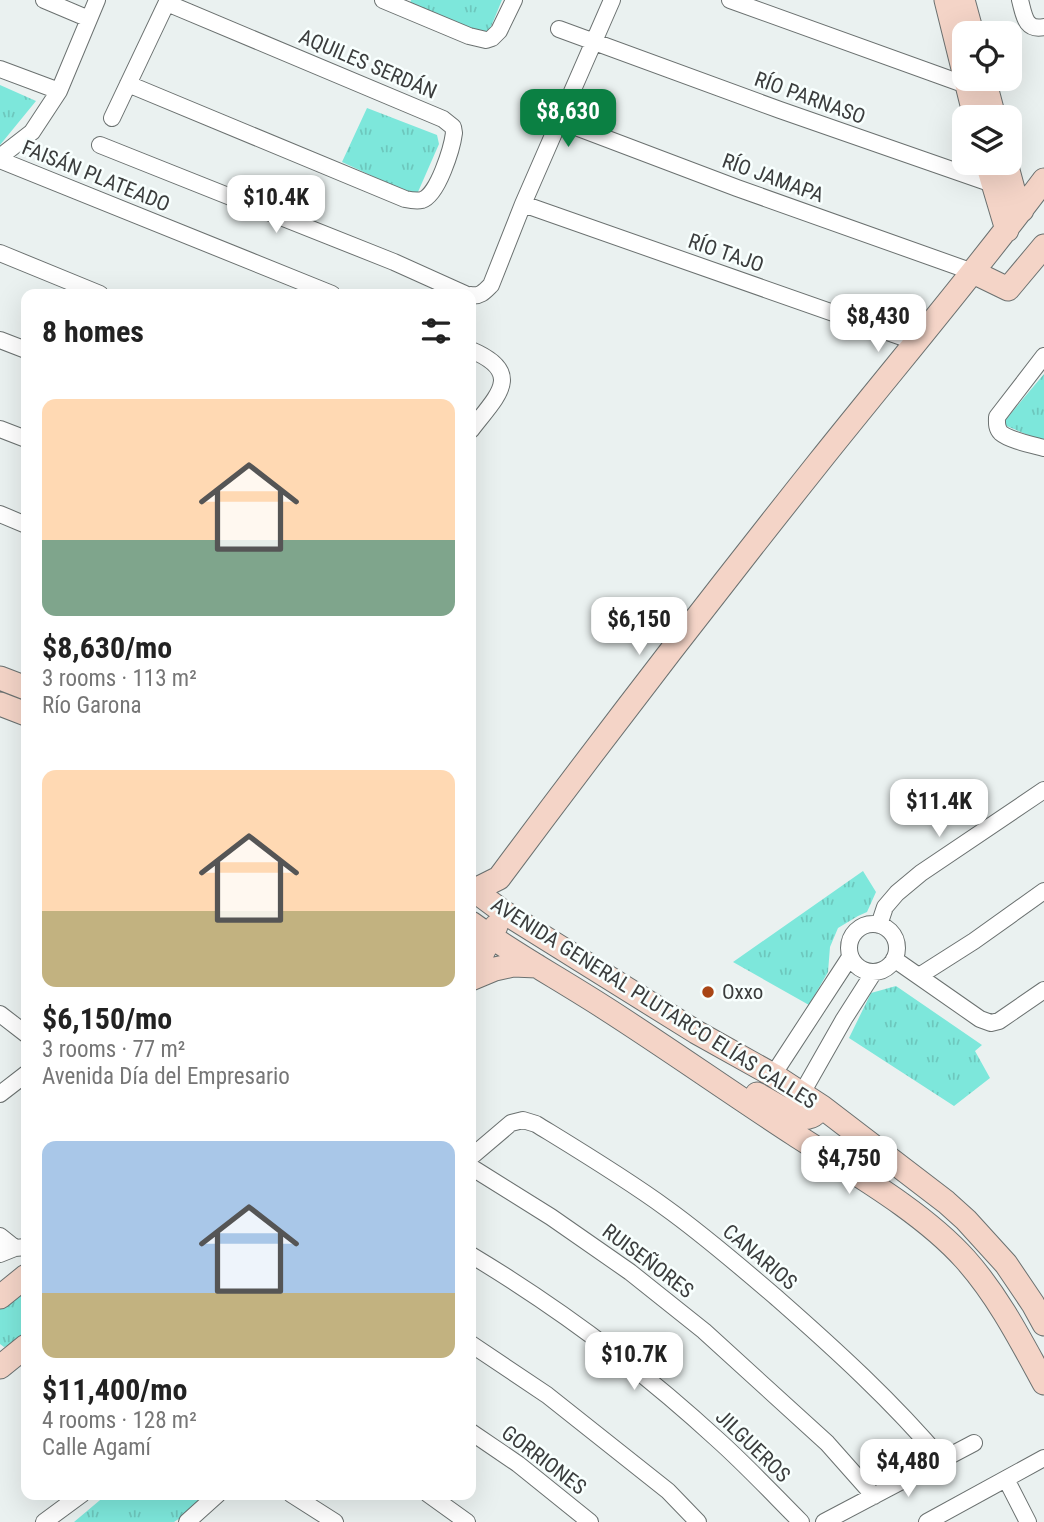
<!DOCTYPE html>
<html lang="en">
<head>
<meta charset="utf-8">
<style>
  :root { --surface:#fff; --page:#f2f2f2; --text:#222; --muted:#767676; --accent:#0b8043 }
  body { margin:0; font-family:"Roboto Condensed",sans-serif; background:var(--page); color:var(--text); height:100vh; display:flex; flex-direction:column; font-size:26px; white-space:nowrap }
  * { box-sizing:border-box; margin:0 }
  p { font-size:23px; color:var(--muted) }
  .icon { flex:none; width:38px; height:38px; fill:none; stroke:currentColor; stroke-width:2; stroke-linecap:round; stroke-linejoin:round }
  .map { position:relative; flex:1; overflow:hidden }
  .sheet { position:absolute; left:21px; top:289px; width:455px; height:1211px; display:flex; flex-direction:column; background:var(--surface); border-radius:14px; box-shadow:0 7px 28px #0002 }
  .sheet>* { flex:none }
  .tools { position:absolute; left:952px; top:21px; display:grid; gap:14px }
  .tools a { display:grid; place-items:center; width:70px; height:70px; border-radius:14px; background:var(--surface); box-shadow:0 7px 28px #0002; font-size:35px }
  .price { position:absolute; translate:-50% -60px; padding:0 16px; border-radius:14px; background:#fff; color:#222; font-size:23px; line-height:46px; filter:drop-shadow(0 2px 4px #0008) }
  .price::after { content:''; position:absolute; left:50%; top:42px; width:21px; height:16px; margin-left:-10px; background:inherit; clip-path:polygon(0 0,100% 0,50% 100%) }
  .price.on { background:var(--accent); color:#fff }
  ul { padding:0; list-style:none }
  li { display:grid; align-content:center; gap:14px; height:371px; padding:0 21px }
  li span { display:grid; place-items:center; height:217px; border-radius:14px; color:#555 }
  li>.icon { margin-inline-start:auto }
  span .icon { width:126px; height:126px; fill:#fffc; stroke-width:1 }
  li b { font-size:30px }
  h2 { display:flex; justify-content:space-between; align-items:center; height:84px; padding:0 21px; font-size:30px }
  .map>svg:first-child { display:block }
  .grass { fill:url(#grass-tufts) }
  .lines { fill:none; stroke-linecap:round; stroke-linejoin:round }
  .street-casing { stroke:#6b7170; stroke-width:18 }
  .secondary-casing { stroke:#6b7170; stroke-width:25 }
  .street { stroke:#fff; stroke-width:16 }
  .secondary { stroke:#f4d4c7; stroke-width:23 }
  .poi-dot { fill:#a94515; stroke:#f8fffe; stroke-width:2.5 }
  .labels { text-anchor:middle; dominant-baseline:central; stroke-width:5; stroke-linejoin:round; paint-order:stroke }
  .street-label { font-size:21px; fill:#3b3d3d; stroke:#f8fffe }
  .poi-label { font-size:21px; fill:#3b3d3d; stroke:#f8fffe; text-anchor:start }
</style>
</head>
<body>
<div class="map">
<svg width="1044" height="1522" viewBox="0 0 1044 1522">
  <defs>
    <pattern id="grass-tufts" width="24" height="20" patternUnits="userSpaceOnUse" patternTransform="scale(1.75)"><rect width="24" height="20" fill="#7de7db"/><path d="M3 7l-1-3M5 7V3M7 7l1-3M15 17l-1-3M17 17v-4M19 17l1-3" fill="none" stroke="#6dc7bd"/></pattern>
  </defs>
  <rect width="100%" height="100%" fill="#eaf1f0"/>
  <path class="grass" d="M411 0H502L490 29 483 33 410 3Z
    M0 85 36 101 0 145Z
    M367 108 437 135 439 144 418 192 411 194 342 162Z
    M1044 374V442L1002 424Z
    M863 871 876 892 867 912 858 916 838 928 830 947 828 972 809 1005 733 962Z
    M896 986 982 1045 975 1051 990 1078 954 1106 849 1038 871 993Z
    M26 1284V1335L15 1344 4 1347 0 1344V1305Z
    M106 1495H206L183 1516 174 1522H74Z"/>
  <g class="lines">
    <g class="street-casing">
      <path id="street" d="M44 0 89 19
        M383 0 469 36 486 40 492 38 499 31 514 0
        M730 0 966 85
        M1020 0C1024 15 1025 31 1044 27
        M559 29 780 110 1001 187
        M0 69 59 91
        M128 84 405 199C410 200 417 201 422 200 438 195 452 148 454 133L453 127 443 119 167 3
        M112 118 168 0
        M560 121 737 188 973 272
        M100 145 394 262 465 294
        M0 157 32 132 59 91 97 0
        M0 160 332 294
        M523 204 916 342
        M0 253 100 294
        M471 295C480 297 485 291 491 285L523 204 612 0
        M0 340 26 350
        M471 350C526 373 496 397 471 430
        M1044 356 997 417C997 422 996 428 1001 433 1009 440 1033 445 1044 448
        M0 429 26 439
        M0 514 26 525
        M849 948a24 24 0 1 1 48 0a24 24 0 1 1-48 0Z
        M879 925 885 907 897 893 921 873 1044 790
        M894 959 980 1019 991 1023 999 1021 1044 990
        M919 976 974 941 1044 891
        M0 1014 26 1034
        M773 1075 850 957
        M802 1093 844 1019 874 972
        M0 1094 26 1074
        M471 1157 511 1123 523 1120 536 1124C580 1151 625 1178 666 1208 705 1236 742 1268 778 1299 836 1350 892 1401 942 1460
        M471 1167 551 1217 630 1272 704 1331 827 1443 874 1496
        M0 1236 15 1248
        M0 1254 15 1248 26 1247
        M471 1255C559 1308 642 1370 718 1440 747 1466 774 1495 801 1522
        M471 1344 547 1395 668 1491 698 1522
        M471 1432 518 1464 590 1522
        M1006 1479 1028 1522
        M291 1494 335 1522
        M428 1494 467 1522
        M44 1522 82 1494
        M187 1522 218 1494
        M824 1522 974 1443
        M927 1522 1044 1458"/>
    </g>
    <g class="secondary-casing">
      <path id="secondary" d="M946 0 975 117
        M963 0 972 33
        M984 79 994 117
        M987 163 1007 230
        M1006 163 1013 189 1022 210
        M973 272 1008 289 1044 246
        M0 678 26 688
        M0 704 26 714
        M471 888 502 911 696 1032 773 1075 822 1107 946 1202 966 1220 1006 1264 1033 1304 1044 1324
        M471 895 475 890 499 878C603 738 710 599 819 462 894 368 972 276 1044 180
        M471 923C514 954 560 979 605 1008 669 1049 731 1093 794 1134 849 1170 921 1210 965 1259 998 1296 1020 1339 1044 1383
        M471 976 496 926
        M471 979 495 969 513 965 537 966
        M757 1094C769 1100 796 1120 809 1117 815 1116 818 1111 822 1107
        M0 1297 26 1276
        M0 1367 26 1346"/>
    </g>
    <use href="#street" class="street"/>
    <use href="#secondary" class="secondary"/>
  </g>
  <circle class="poi-dot" cx="708" cy="992" r="7"/>
  <g class="labels">
    <g class="street-label">
      <text transform="translate(368 64) rotate(23)">AQUILES SERDÁN</text>
      <text transform="translate(810 98) rotate(20)">RÍO PARNASO</text>
      <text transform="translate(96 176) rotate(22)">FAISÁN PLATEADO</text>
      <text transform="translate(773 178) rotate(20)">RÍO JAMAPA</text>
      <text transform="translate(726 253) rotate(19)">RÍO TAJO</text>
      <text transform="translate(654 1003) rotate(32)">AVENIDA GENERAL PLUTARCO ELÍAS CALLES</text>
      <text transform="translate(760 1257) rotate(40)">CANARIOS</text>
      <text transform="translate(648 1261) rotate(37)">RUISEÑORES</text>
      <text transform="translate(753 1446) rotate(44)">JILGUEROS</text>
      <text transform="translate(544 1460) rotate(37)">GORRIONES</text>
    </g>
    <g class="poi-label">
      <text x="722" y="992">Oxxo</text>
    </g>
  </g>
</svg>
<div class="tools">
<a><svg class="icon" aria-label="locate" viewBox="0 0 24 24"><circle cx="12" cy="12" r="6"/><path d="M12 2v4M12 18v4M2 12h4M18 12h4"/></svg></a>
<a><svg class="icon" aria-label="layers" viewBox="0 0 24 24"><path d="M12 4l9 5-9 5-9-5zM3 14l9 5 9-5"/></svg></a>
</div>
<b class="price on" style="left:568px;top:149px">$8,630</b>
<b class="price" style="left:276px;top:235px">$10.4K</b>
<b class="price" style="left:878px;top:354px">$8,430</b>
<b class="price" style="left:639px;top:657px">$6,150</b>
<b class="price" style="left:939px;top:839px">$11.4K</b>
<b class="price" style="left:849px;top:1196px">$4,750</b>
<b class="price" style="left:634px;top:1392px">$10.7K</b>
<b class="price" style="left:908px;top:1499px">$4,480</b>
<section class="sheet">
<h2>8 homes<svg class="icon" aria-label="filters" viewBox="0 0 24 24"><path d="M4 7h16M4 17h16"/><circle cx="9" cy="7" r="2"/><circle cx="15" cy="17" r="2"/></svg></h2>
<ul>
<li><span style="background:linear-gradient(#ffd9b3 65%,#7fa58c 0)"><svg class="icon" aria-label="home" viewBox="0 0 24 24"><path d="M3 11l9-7 9 7M6 9v11h12V9"/></svg></span><div><b>$8,630/mo</b><p>3 rooms · 113 m²</p><p>Río Garona</p></div></li>
<li><span style="background:linear-gradient(#ffd9b3 65%,#c2b280 0)"><svg class="icon" aria-label="home" viewBox="0 0 24 24"><path d="M3 11l9-7 9 7M6 9v11h12V9"/></svg></span><div><b>$6,150/mo</b><p>3 rooms · 77 m²</p><p>Avenida Día del Empresario</p></div></li>
<li><span style="background:linear-gradient(#a9c7e8 70%,#c2b280 0)"><svg class="icon" aria-label="home" viewBox="0 0 24 24"><path d="M3 11l9-7 9 7M6 9v11h12V9"/></svg></span><div><b>$11,400/mo</b><p>4 rooms · 128 m²</p><p>Calle Agamí</p></div></li>
</ul>
</section>
</div>
</body>
</html>
